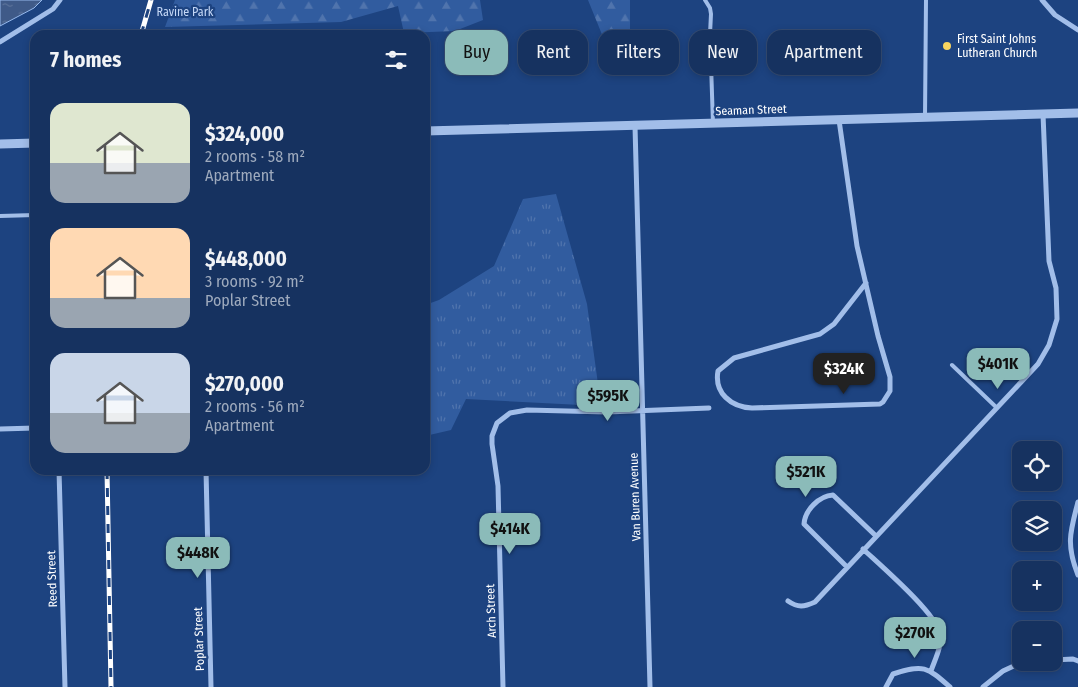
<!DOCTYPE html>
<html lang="en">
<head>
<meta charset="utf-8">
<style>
  :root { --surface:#163260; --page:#233e69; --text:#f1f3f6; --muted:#9eaabd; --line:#354d75; --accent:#8bbbb9 }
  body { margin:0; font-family:"Fira Sans Condensed",sans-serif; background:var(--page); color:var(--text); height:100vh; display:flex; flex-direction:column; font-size:19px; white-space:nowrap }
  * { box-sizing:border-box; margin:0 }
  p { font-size:16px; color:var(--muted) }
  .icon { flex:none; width:28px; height:28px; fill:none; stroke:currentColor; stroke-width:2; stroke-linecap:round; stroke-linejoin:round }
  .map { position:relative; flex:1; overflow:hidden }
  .drawer { position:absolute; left:30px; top:30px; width:400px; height:445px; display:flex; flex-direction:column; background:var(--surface); border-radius:15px; box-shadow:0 2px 8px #0003,0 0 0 1px var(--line) }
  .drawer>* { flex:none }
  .top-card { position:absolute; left:445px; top:30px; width:475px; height:45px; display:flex; gap:10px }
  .controls { position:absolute; left:1012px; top:441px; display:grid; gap:10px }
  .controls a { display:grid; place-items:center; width:50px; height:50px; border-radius:10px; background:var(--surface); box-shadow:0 2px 8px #0003,0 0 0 1px var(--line); font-size:25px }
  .price { position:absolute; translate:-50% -42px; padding:0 11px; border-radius:10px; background:var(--accent); color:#111; font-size:16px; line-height:32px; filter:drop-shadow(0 1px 2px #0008) }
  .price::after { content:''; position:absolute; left:50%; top:30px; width:15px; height:11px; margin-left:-8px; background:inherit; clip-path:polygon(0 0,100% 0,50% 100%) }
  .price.selected { background:#222; color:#fff }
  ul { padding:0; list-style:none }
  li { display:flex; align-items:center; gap:15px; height:125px; padding:0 20px }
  li span { display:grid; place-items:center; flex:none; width:140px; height:100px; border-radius:15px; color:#555 }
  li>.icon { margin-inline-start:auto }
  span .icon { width:60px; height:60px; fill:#fffc; stroke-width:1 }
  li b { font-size:21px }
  h2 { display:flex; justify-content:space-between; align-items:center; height:60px; padding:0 20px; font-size:21px }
  .chip { padding:0 18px; border-radius:15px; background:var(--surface); box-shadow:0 2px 8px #0003,0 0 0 1px var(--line); font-size:18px; line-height:45px }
  .chip.selected { background:var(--accent); color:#111 }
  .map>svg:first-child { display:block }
  .grass { fill:url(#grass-tufts) }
  .forest { fill:url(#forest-firs) }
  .water { fill:url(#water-ripples); stroke:#95b8eb }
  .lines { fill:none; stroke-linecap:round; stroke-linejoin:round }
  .service { stroke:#a2bee9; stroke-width:4 }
  .minor { stroke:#a2bee9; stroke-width:5 }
  .tertiary { stroke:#a2bee9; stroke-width:9 }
  .rail-casing { stroke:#fff; stroke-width:5 }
  .rail { stroke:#1d4380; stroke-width:3; stroke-dasharray:9; stroke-linecap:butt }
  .poi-dot { fill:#f8d560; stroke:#1d4380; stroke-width:2 }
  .labels { text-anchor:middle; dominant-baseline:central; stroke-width:4.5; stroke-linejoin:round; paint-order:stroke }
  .park-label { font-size:12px; fill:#c6d9f7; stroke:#1d4380 }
  .poi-label { font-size:12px; fill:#fff; stroke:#1d4380; text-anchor:start }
  .street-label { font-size:12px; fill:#fff; stroke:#1d4380 }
</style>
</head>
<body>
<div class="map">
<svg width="1078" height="687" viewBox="0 0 1078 687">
  <defs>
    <pattern id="grass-tufts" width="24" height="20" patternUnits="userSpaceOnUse" patternTransform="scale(1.25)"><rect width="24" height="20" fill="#315c9f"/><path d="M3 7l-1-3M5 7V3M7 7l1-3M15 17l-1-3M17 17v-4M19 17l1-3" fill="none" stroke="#5074ad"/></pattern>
    <pattern id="forest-firs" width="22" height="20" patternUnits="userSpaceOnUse" patternTransform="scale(1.25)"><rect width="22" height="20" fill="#315c9f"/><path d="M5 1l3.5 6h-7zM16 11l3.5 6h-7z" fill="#5074ad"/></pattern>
    <pattern id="water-ripples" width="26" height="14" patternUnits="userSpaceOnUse" patternTransform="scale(1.25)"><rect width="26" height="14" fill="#3f5a88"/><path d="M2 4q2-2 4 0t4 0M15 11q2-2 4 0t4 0" fill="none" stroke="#5c739a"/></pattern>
  </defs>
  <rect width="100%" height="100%" fill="#1d4380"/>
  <path class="grass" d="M556 194 587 304 601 406 466 399 451 430 425 436V305L439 300 494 266 523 199Z"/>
  <path class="forest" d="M175 0H480L483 20 455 31 404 33 398 6 341 22 165 27Z
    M588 0H630V70L616 69Z"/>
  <path class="water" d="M0 0H42L34 8 0 26Z"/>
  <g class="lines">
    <path class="service" d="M705 0 710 8 711 14 710 34 713 124
      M925 117 926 0
      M0 216 35 215
      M952 365 996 407"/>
    <path class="minor" d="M1042 0 1055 15 1078 30
      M0 42 53 9 60 0
      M839 120 857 246 878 336 890 377V391L883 402 880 404 752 408C731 407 714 393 718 371L734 358 820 334 834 324 866 283
      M635 126 650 687
      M0 429 35 428
      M59 470 65 687
      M206 470 211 687
      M1078 502C1070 532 1066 545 1078 575
      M863 549C880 565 937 614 940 634 942 647 935 659 931 671
      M847 567 804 524C805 510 819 496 833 495L876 536
      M788 601C798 608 804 607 815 602L1038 364 1049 345 1057 319 1056 288 1049 261 1043 114
      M1054 660 1073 659 1078 661
      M503 687 498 486 492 444V436L497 423 510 413 527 410 607 412 709 408
      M886 687 893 674C924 664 927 667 950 687
      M983 687 1003 671 1022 662"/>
    <path class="tertiary" d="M425 131 1078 113
      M0 144 35 143"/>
    <g class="rail-casing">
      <path id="rail" d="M141 35 151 0
        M107 470 111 687"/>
    </g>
    <use href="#rail" class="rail"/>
  </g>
  <circle class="poi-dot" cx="947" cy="46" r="5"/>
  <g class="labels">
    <g class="park-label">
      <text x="185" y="12">Ravine Park</text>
    </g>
    <g class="poi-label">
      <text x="957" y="39">First Saint Johns<tspan x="957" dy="14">Lutheran Church</tspan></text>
    </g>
    <g class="street-label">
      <text transform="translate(751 110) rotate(-2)">Seaman Street</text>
      <text transform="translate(635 497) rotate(-92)">Van Buren Avenue</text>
      <text transform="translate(52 579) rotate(-92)">Reed Street</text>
      <text transform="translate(491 611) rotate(-92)">Arch Street</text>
      <text transform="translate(199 639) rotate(-92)">Poplar Street</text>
    </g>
  </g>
</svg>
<div class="controls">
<a><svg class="icon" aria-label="locate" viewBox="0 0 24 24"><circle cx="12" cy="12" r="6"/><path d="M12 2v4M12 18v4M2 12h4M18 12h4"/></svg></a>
<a><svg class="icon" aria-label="layers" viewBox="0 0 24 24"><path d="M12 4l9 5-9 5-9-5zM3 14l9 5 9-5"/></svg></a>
<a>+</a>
<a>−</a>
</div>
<b class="price" style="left:998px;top:390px">$401K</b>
<b class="price selected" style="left:844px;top:395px">$324K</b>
<b class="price" style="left:608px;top:422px">$595K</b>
<b class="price" style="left:806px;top:498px">$521K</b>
<b class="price" style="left:510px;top:555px">$414K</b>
<b class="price" style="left:198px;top:579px">$448K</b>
<b class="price" style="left:915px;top:659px">$270K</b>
<div class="top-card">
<a class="chip selected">Buy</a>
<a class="chip">Rent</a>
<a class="chip">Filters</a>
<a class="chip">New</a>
<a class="chip">Apartment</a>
</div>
<section class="drawer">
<h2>7 homes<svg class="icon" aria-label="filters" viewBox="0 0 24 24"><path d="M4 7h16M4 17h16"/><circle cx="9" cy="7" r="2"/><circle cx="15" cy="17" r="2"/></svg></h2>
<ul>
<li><span style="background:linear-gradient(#dfe7d0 60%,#9aa5b1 0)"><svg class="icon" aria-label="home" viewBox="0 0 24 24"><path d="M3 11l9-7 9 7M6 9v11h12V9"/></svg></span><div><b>$324,000</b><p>2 rooms · 58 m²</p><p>Apartment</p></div></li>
<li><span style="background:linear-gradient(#ffd9b3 70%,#9aa5b1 0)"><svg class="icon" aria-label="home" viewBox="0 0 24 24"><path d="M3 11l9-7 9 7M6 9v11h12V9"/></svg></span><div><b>$448,000</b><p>3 rooms · 92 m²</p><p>Poplar Street</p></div></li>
<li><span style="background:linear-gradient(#c9d6e8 60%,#9aa5b1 0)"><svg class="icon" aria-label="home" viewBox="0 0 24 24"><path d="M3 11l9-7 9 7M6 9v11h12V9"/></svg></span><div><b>$270,000</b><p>2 rooms · 56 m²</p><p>Apartment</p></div></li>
</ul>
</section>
</div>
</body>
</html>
